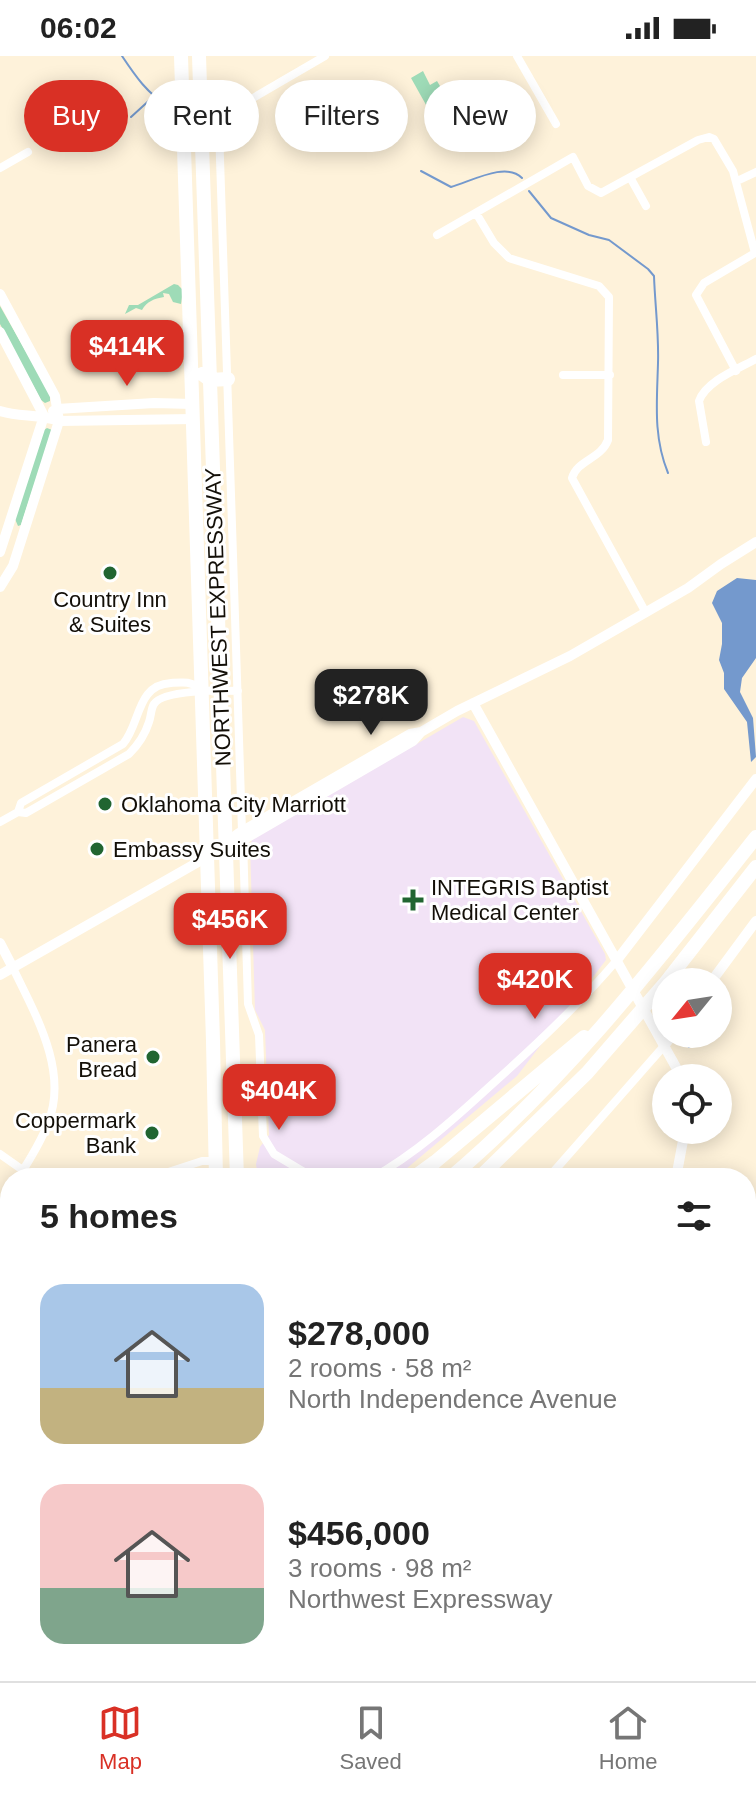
<!DOCTYPE html>
<html lang="en">
<head>
<meta charset="utf-8">
<style>
  :root { --surface:#fff; --page:#f2f2f2; --text:#222; --muted:#767676; --line:#e0e0e0; --accent:#d93025 }
  body { margin:0; font-family:Arial,sans-serif; background:var(--page); color:var(--text); height:100vh; display:flex; flex-direction:column; font-size:30px; white-space:nowrap }
  * { box-sizing:border-box; margin:0 }
  p { font-size:26px; color:var(--muted) }
  .icon { flex:none; width:44px; height:44px; fill:none; stroke:currentColor; stroke-width:2; stroke-linecap:round; stroke-linejoin:round }
  .map { position:relative; flex:1; overflow:hidden }
  .details { position:absolute; left:0px; top:1112px; width:756px; height:514px; display:flex; flex-direction:column; background:var(--surface); border-radius:32px 32px 0 0; box-shadow:0 4px 20px #0003 }
  .details>* { flex:none }
  .top-card { position:absolute; left:24px; top:24px; width:708px; height:72px; display:flex; gap:16px }
  .needle { width:52px; rotate:240deg }
  .tools { position:absolute; left:652px; top:912px; display:grid; gap:16px }
  .tools a { display:grid; place-items:center; width:80px; height:80px; border-radius:50%; background:var(--surface); box-shadow:0 4px 20px #0003; font-size:40px }
  .price { position:absolute; translate:-50% -68px; padding:0 18px; border-radius:16px; background:var(--accent); color:#fff; font-size:26px; line-height:52px; filter:drop-shadow(0 2px 4px #0008) }
  .price::after { content:''; position:absolute; left:50%; top:48px; width:24px; height:18px; margin-left:-12px; background:inherit; clip-path:polygon(0 0,100% 0,50% 100%) }
  .price.on { background:#222; color:#fff }
  ul { padding:0; list-style:none }
  li { display:flex; align-items:center; gap:24px; height:200px; padding:0 40px }
  li span { display:grid; place-items:center; flex:none; width:224px; height:160px; border-radius:24px; color:#555 }
  li>.icon { margin-inline-start:auto }
  span .icon { width:96px; height:96px; fill:#fffc; stroke-width:1 }
  li b { font-size:34px }
  h2 { display:flex; justify-content:space-between; align-items:center; height:96px; padding:0 40px; font-size:34px }
  .chip { padding:0 28px; border-radius:36px; background:var(--surface); box-shadow:0 4px 20px #0003; font-size:28px; line-height:72px }
  .chip.on { background:var(--accent); color:#fff }
  .status { display:flex; justify-content:space-between; align-items:center; height:56px; padding:0 40px; background:var(--surface); direction:ltr }
  .status svg { height:22px; fill:currentColor }
  .tabs { display:flex; justify-content:space-around; align-items:center; height:112px; border-top:2px solid var(--line); background:var(--surface); font-size:22px; color:var(--muted) }
  .tabs a { display:grid; justify-items:center; gap:4px }
  .tabs .on { color:var(--accent) }
  .map>svg:first-child { display:block }
  .medical { fill:#f2e3f6 }
  .green { fill:#9edbb7 }
  .water { fill:#7499cd }
  .lines { fill:none; stroke-linecap:round; stroke-linejoin:round }
  .stream { stroke:#7499cd; stroke-width:2 }
  .minor { stroke:#fff; stroke-width:8 }
  .tertiary { stroke:#fff; stroke-width:10 }
  .secondary { stroke:#fff; stroke-width:11 }
  .trunk { stroke:#fff; stroke-width:14 }
  .motorway { stroke:#fff; stroke-width:14 }
  .poi-dot { fill:#216531; stroke:#fff; stroke-width:3 }
  .labels { text-anchor:middle; dominant-baseline:central; stroke-width:6; stroke-linejoin:round; paint-order:stroke }
  .poi-label { font-size:22px; fill:#130f08; stroke:#fff; text-anchor:start }
  .street-label { font-size:22px; fill:#130f08; stroke:#fff }
</style>
</head>
<body>
<div class="status"><b>06:02</b><svg viewBox="0 0 49 12"><path d="M0 12V9h3v3zM5 12V6h3v6zM10 12V3h3v9zM15 12V0h3v12zM26 1h20v11H26zM47 4h2v5h-2z"/></svg></div>
<div class="map">
<svg width="756" height="1625" viewBox="0 0 756 1625">
  <rect width="100%" height="100%" fill="#fef2da"/>
  <path class="medical" d="M463 661 474 665 605 898 606 904 517 1020 406 1113 391 1122H258L256 1108 260 1091 269 1079 265 974 255 954 250 789 252 784Z"/>
  <path class="green" d="M423 15 430 29 437 25 449 45 430 56 411 22Z
    M174 228 178 229 183 234 181 248 173 246 169 238 163 237 164 241C154 243 147 245 142 254L136 252 125 258 129 249H138Z
    M0 250 50 338V345L45 347 41 344 0 268Z
    M47 372 52 374 21 469 18 470 15 463 44 374Z"/>
  <path class="water" d="M737 522 756 524V602L742 622 740 636 753 662 756 701 751 706 747 666 724 633V617L719 604 722 588V567L712 547 717 535Z"/>
  <g class="lines">
    <path class="stream" d="M122 0C136 21 147 37 168 50
      M131 61 153 41
      M421 115 451 131C470 126 506 105 522 122
      M529 135 551 162 589 179 609 184 648 213 654 220C655 249 659 278 658 307 657 346 653 380 668 417
      M718 941 723 933
      M689 991 686 988 693 978"/>
    <path class="minor" d="M517 0 556 68
      M0 112 28 96
      M631 123 646 150
      M737 125 756 116
      M476 157 494 187 509 202 599 230 609 241 608 384C601 403 577 404 572 422L646 557
      M437 179 573 101 588 130 601 137 698 84 709 81 714 83 733 115 755 197 704 227 696 239 736 315
      M563 319H610
      M706 386 699 345C706 325 738 313 756 303
      M18 756 21 747 123 688C141 667 136 629 171 627 184 626 190 625 201 633
      M0 766 18 756 26 757 129 698C139 688 145 679 149 666 151 661 151 652 154 648 163 634 221 634 238 635
      M242 775 219 72 224 59 325 0
      M243 784 248 948 259 979 263 1080 274 1098 314 1122
      M13 912C35 958 69 1015 48 1067 41 1086 29 1105 18 1122
      M233 1019 260 1022
      M0 1098 34 1122
      M150 1122 202 1105H215
      M372 1122C415 1098 453 1064 489 1031 534 991 578 950 617 904
      M548 1122 664 990
      M0 1149 10 1134
      M0 1319 10 1304
      M0 1549 10 1546
      M746 1602 756 1619
      M542 1616 547 1625
      M648 1616 653 1625
      M78 1625 79 1616"/>
    <path class="tertiary" d="M0 238 55 340 59 365 13 510 0 531
      M0 276 44 360 0 496
      M0 355C19 361 39 358 59 365L194 363
      M53 355 57 353 154 347 193 348
      M473 647 682 1022
      M227 789 241 785 413 685 421 676
      M0 887 13 912
      M617 904 756 723
      M0 919 207 801 239 777 410 678 421 676 457 655 570 600 688 532 721 508 756 486
      M711 926 756 865
      M664 990 673 978
      M676 1122 685 1074
      M746 1300 756 1317"/>
    <path class="secondary" d="M746 1463 756 1458
      M464 1625 479 1616"/>
    <path class="trunk" d="M181 0 213 985 216 1122
      M199 0 237 1122
      M202 318 210 324 228 323
      M232 1616 233 1625
      M253 1616V1625"/>
    <path class="motorway" d="M666 926 756 811
      M413 1122 435 1106 584 981
      M450 1122C569 1021 660 902 756 781
      M479 1122 587 1017 666 926
      M0 1403 10 1396
      M0 1421 10 1416
      M0 1441 10 1437
      M0 1460 10 1457"/>
  </g>
  <g class="poi-dot">
    <circle cx="110" cy="517" r="8"/>
    <circle cx="105" cy="748" r="8"/>
    <circle cx="97" cy="793" r="8"/>
    <path d="M409 832h8v8h8v8h-8v8h-8v-8h-8v-8h8z"/>
    <circle cx="153" cy="1001" r="8"/>
    <circle cx="152" cy="1077" r="8"/>
  </g>
  <g class="labels">
    <g class="poi-label">
      <text x="110" y="543" text-anchor="middle">Country Inn<tspan x="110" dy="25">&amp; Suites</tspan></text>
      <text x="121" y="748">Oklahoma City Marriott</text>
      <text x="113" y="793">Embassy Suites</text>
      <text x="431" y="831">INTEGRIS Baptist<tspan x="431" dy="25">Medical Center</tspan></text>
      <text x="137" y="988" text-anchor="end">Panera<tspan x="137" dy="25">Bread</tspan></text>
      <text x="136" y="1064" text-anchor="end">Coppermark<tspan x="136" dy="25">Bank</tspan></text>
    </g>
    <g class="street-label">
      <text transform="translate(218 561) rotate(-92)">NORTHWEST EXPRESSWAY</text>
    </g>
  </g>
</svg>
<div class="tools">
<a><svg class="needle" viewBox="-14 -14 28 28"><path d="M0-13l5 13h-10z" fill="#e53935"/><path d="M0 13l5-13h-10z" fill="#767676"/></svg></a>
<a><svg class="icon" aria-label="locate" viewBox="0 0 24 24"><circle cx="12" cy="12" r="6"/><path d="M12 2v4M12 18v4M2 12h4M18 12h4"/></svg></a>
</div>
<b class="price" style="left:127px;top:332px">$414K</b>
<b class="price on" style="left:371px;top:681px">$278K</b>
<b class="price" style="left:230px;top:905px">$456K</b>
<b class="price" style="left:535px;top:965px">$420K</b>
<b class="price" style="left:279px;top:1076px">$404K</b>
<div class="top-card">
<a class="chip on">Buy</a>
<a class="chip">Rent</a>
<a class="chip">Filters</a>
<a class="chip">New</a>
</div>
<section class="details">
<h2>5 homes<svg class="icon" aria-label="filters" viewBox="0 0 24 24"><path d="M4 7h16M4 17h16"/><circle cx="9" cy="7" r="2"/><circle cx="15" cy="17" r="2"/></svg></h2>
<ul>
<li><span style="background:linear-gradient(#a9c7e8 65%,#c2b280 0)"><svg class="icon" aria-label="home" viewBox="0 0 24 24"><path d="M3 11l9-7 9 7M6 9v11h12V9"/></svg></span><div><b>$278,000</b><p>2 rooms · 58 m²</p><p>North Independence Avenue</p></div></li>
<li><span style="background:linear-gradient(#f6c9c9 65%,#7fa58c 0)"><svg class="icon" aria-label="home" viewBox="0 0 24 24"><path d="M3 11l9-7 9 7M6 9v11h12V9"/></svg></span><div><b>$456,000</b><p>3 rooms · 98 m²</p><p>Northwest Expressway</p></div></li>
</ul>
</section>
</div>
<nav class="tabs">
<a class="on"><svg class="icon" aria-label="map" viewBox="0 0 24 24"><path d="M3 6l6-2 6 2 6-2v14l-6 2-6-2-6 2zM9 4v14M15 6v14"/></svg>Map</a>
<a><svg class="icon" aria-label="saved" viewBox="0 0 24 24"><path d="M7 4h10v16l-5-4-5 4z"/></svg>Saved</a>
<a><svg class="icon" aria-label="home" viewBox="0 0 24 24"><path d="M3 11l9-7 9 7M6 9v11h12V9"/></svg>Home</a>
</nav>
</body>
</html>
